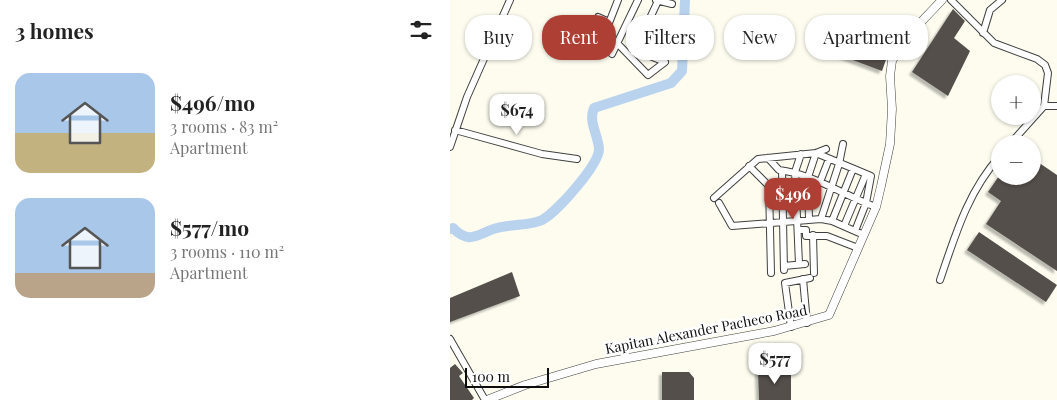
<!DOCTYPE html>
<html lang="en">
<head>
<meta charset="utf-8">
<style>
  :root { --surface:#fff; --page:#f6f6f6; --text:#222; --muted:#767676; --accent:#ad3f35 }
  body { margin:0; font-family:"Playfair Display",serif; background:var(--page); color:var(--text); height:100vh; display:flex; flex-direction:column; font-size:19px; white-space:nowrap }
  * { box-sizing:border-box; margin:0 }
  p { font-size:16px; color:var(--muted) }
  .icon { flex:none; width:28px; height:28px; fill:none; stroke:currentColor; stroke-width:2; stroke-linecap:round; stroke-linejoin:round }
  .map { position:relative; flex:1; overflow:hidden }
  .details { display:flex; flex-direction:column; background:var(--surface); width:450px }
  .details>* { flex:none }
  .banner { position:absolute; left:15px; top:15px; width:475px; height:45px; display:flex; gap:10px }
  .buttons { position:absolute; left:541px; top:75px; display:grid; gap:10px }
  .buttons a { display:grid; place-items:center; width:50px; height:50px; border-radius:50%; background:var(--surface); box-shadow:0 1px 4px #0004; font-size:25px }
  .scale { position:absolute; left:15px; bottom:12px; width:84px; box-sizing:border-box; padding-left:5px; border:2px solid #0d0d0d; border-top:0; font-size:14px; line-height:18px; white-space:nowrap; color:#0d0d0d; -webkit-text-stroke:4px #fff; paint-order:stroke }
  .price { position:absolute; translate:-50% -42px; padding:0 11px; border-radius:10px; background:#fff; color:#222; font-size:16px; line-height:32px; filter:drop-shadow(0 1px 2px #0008) }
  .price::after { content:''; position:absolute; left:50%; top:30px; width:15px; height:11px; margin-left:-8px; background:inherit; clip-path:polygon(0 0,100% 0,50% 100%) }
  .price.on { background:var(--accent); color:#fff }
  ul { padding:0; list-style:none }
  li { display:flex; align-items:center; gap:15px; height:125px; padding:0 15px }
  li span { display:grid; place-items:center; flex:none; width:140px; height:100px; border-radius:15px; color:#555 }
  li>.icon { margin-inline-start:auto }
  span .icon { width:60px; height:60px; fill:#fffc; stroke-width:1 }
  li b { font-size:21px }
  h2 { display:flex; justify-content:space-between; align-items:center; height:60px; padding:0 15px; font-size:21px }
  .pill { padding:0 18px; border-radius:20px; background:var(--surface); box-shadow:0 1px 4px #0004; font-size:18px; line-height:45px }
  .pill.on { background:var(--accent); color:#fff }
  main { display:flex; flex:1; min-height:0 }
  .map>svg:first-child { display:block }
  .lines { fill:none; stroke-linecap:round; stroke-linejoin:round }
  .river { stroke:#b9d3ef; stroke-width:10 }
  .building { fill:#54504b; filter:url(#shadow) }
  .minor-casing { stroke:#404040; stroke-width:8 }
  .tertiary-casing { stroke:#404040; stroke-width:9 }
  .minor { stroke:#fff; stroke-width:6 }
  .tertiary { stroke:#fff; stroke-width:8 }
  .labels { text-anchor:middle; dominant-baseline:central; stroke-width:5; stroke-linejoin:round; paint-order:stroke }
  .street-label { font-size:14px; fill:#0d0d0d; stroke:#fff }
</style>
</head>
<body>
<main>
<section class="details">
<h2>3 homes<svg class="icon" aria-label="filters" viewBox="0 0 24 24"><path d="M4 7h16M4 17h16"/><circle cx="9" cy="7" r="2"/><circle cx="15" cy="17" r="2"/></svg></h2>
<ul>
<li><span style="background:linear-gradient(#a9c7e8 60%,#c2b280 0)"><svg class="icon" aria-label="home" viewBox="0 0 24 24"><path d="M3 11l9-7 9 7M6 9v11h12V9"/></svg></span><div><b>$496/mo</b><p>3 rooms · 83 m²</p><p>Apartment</p></div></li>
<li><span style="background:linear-gradient(#a9c7e8 75%,#b9a48a 0)"><svg class="icon" aria-label="home" viewBox="0 0 24 24"><path d="M3 11l9-7 9 7M6 9v11h12V9"/></svg></span><div><b>$577/mo</b><p>3 rooms · 110 m²</p><p>Apartment</p></div></li>
</ul>
</section>
<div class="map">
<svg width="607" height="400" viewBox="0 0 607 400">
  <defs>
    <filter id="shadow"><feDropShadow dx="-3" dy="3" stdDeviation="1" flood-color="#0004"/></filter>
  </defs>
  <rect width="100%" height="100%" fill="#fdfcef"/>
  <g class="lines">
    <path class="river" d="M0 229 3 228C20 246 28 233 47 228 62 224 79 226 92 220 106 213 149 165 149 149 148 134 138 122 144 108L221 83 232 71 235 0"/>
  </g>
  <path class="building" d="M503 9 515 21 504 38 520 51 498 96 462 72Z
    M366 27 438 54 432 71 360 44Z
    M582 158 607 175V271L536 224 551 201 538 192 549 176H582Z
    M529 232 607 285 596 302 517 250Z
    M62 272 70 296 0 322V298Z
    M5 364 13 373 9 376 24 398 22 400H0V368Z
    M341 370V400H309L308 371Z
    M212 372H239L244 378V400H212Z"/>
  <g class="lines">
    <g class="minor-casing">
      <path id="minor" d="M206 0 222 4
        M501 0 544 43 587 59 595 65 598 73 594 106
        M533 33 540 10 552 0
        M138 36 148 17 159 22
        M167 43 198 75 215 62 185 50
        M150 46 168 0
        M184 52 208 1
        M162 54 188 0
        M594 106H607
        M5 130 92 154 127 159
        M560 144 594 106
        M0 147 17 97 60 0
        M366 153 421 176 416 203 405 231
        M318 158 329 170C363 174 393 195 426 207
        M299 166 319 186 321 273
        M332 171 334 270
        M370 182 379 159
        M264 198 308 159 366 153 376 149
        M269 203 282 226 371 219 382 221 414 235
        M371 219 389 164 393 144
        M359 220 358 177 366 153
        M382 221 403 169
        M394 226 416 174
        M348 230H356V236H377L408 248
        M363 235 364 273
        M349 264 345 172 351 154
        M334 266 355 264
        M353 279 357 323
        M490 280C505 236 518 191 550 156
        M341 327 335 283 360 278
        M0 339 35 400"/>
    </g>
    <g class="tertiary-casing">
      <path id="tertiary" d="M37 400 75 385 146 364 324 331 379 315 426 207 431 186 440 144 442 109 440 76 442 61 453 41 492 0"/>
    </g>
    <use href="#minor" class="minor"/>
    <use href="#tertiary" class="tertiary"/>
  </g>
  <g class="labels">
    <g class="street-label">
      <text transform="translate(256 329) rotate(-11)">Kapitan Alexander Pacheco Road</text>
    </g>
  </g>
</svg>
<div class="buttons">
<a>+</a>
<a>−</a>
</div>
<div class="scale">100 m</div>
<b class="price" style="left:67px;top:136px">$674</b>
<b class="price on" style="left:343px;top:220px">$496</b>
<b class="price" style="left:325px;top:385px">$577</b>
<div class="banner">
<a class="pill">Buy</a>
<a class="pill on">Rent</a>
<a class="pill">Filters</a>
<a class="pill">New</a>
<a class="pill">Apartment</a>
</div>
</div>
</main>
</body>
</html>
